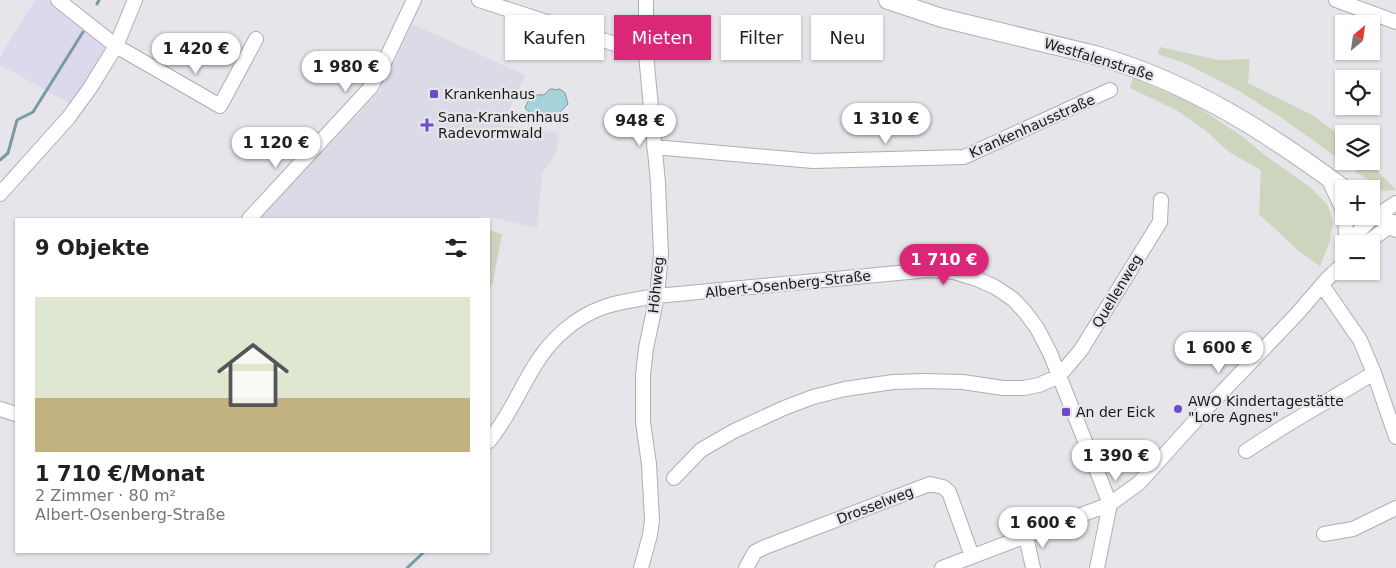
<!DOCTYPE html>
<html lang="de">
<head>
<meta charset="utf-8">
<style>
  :root { --surface:#fff; --page:#f2f2f2; --text:#222; --muted:#767676; --line:#e0e0e0; --accent:#db2777 }
  body { margin:0; font-family:"DejaVu Sans",sans-serif; background:var(--page); color:var(--text); height:100vh; display:flex; flex-direction:column; font-size:19px; white-space:nowrap }
  * { box-sizing:border-box; margin:0 }
  p { font-size:16px; color:var(--muted) }
  .icon { flex:none; width:28px; height:28px; fill:none; stroke:currentColor; stroke-width:2; stroke-linecap:round; stroke-linejoin:round }
  .map { position:relative; flex:1; overflow:hidden }
  .drawer { position:absolute; left:15px; top:218px; width:475px; height:335px; display:flex; flex-direction:column; background:var(--surface); border-radius:0px; box-shadow:0 1px 4px #0004 }
  .drawer>* { flex:none }
  .banner { position:absolute; left:505px; top:15px; width:475px; height:45px; display:flex; gap:10px }
  .needle { width:32px; rotate:29deg }
  .controls { position:absolute; left:1335px; top:15px; display:grid; gap:10px }
  .controls a { display:grid; place-items:center; width:45px; height:45px; border-radius:0px; background:var(--surface); box-shadow:0 1px 4px #0004; font-size:25px }
  .price { position:absolute; translate:-50% -42px; padding:0 11px; border-radius:18px; background:#fff; color:#222; font-size:16px; line-height:32px; filter:drop-shadow(0 1px 2px #0008) }
  .price::after { content:''; position:absolute; left:50%; top:30px; width:15px; height:11px; margin-left:-8px; background:inherit; clip-path:polygon(0 0,100% 0,50% 100%) }
  .price.current { background:var(--accent); color:#fff }
  ul { padding:0; list-style:none }
  li { display:grid; align-content:center; gap:10px; height:265px; padding:0 20px }
  li+li { border-top:1px solid var(--line) }
  li span { display:grid; place-items:center; height:155px; border-radius:0px; color:#555 }
  li>.icon { margin-inline-start:auto }
  span .icon { width:90px; height:90px; fill:#fffc; stroke-width:1 }
  li b { font-size:21px }
  h2 { display:flex; justify-content:space-between; align-items:center; height:60px; padding:0 20px; font-size:21px }
  .chip { padding:0 18px; border-radius:0px; background:var(--surface); box-shadow:0 1px 4px #0004; font-size:18px; line-height:45px }
  .chip.current { background:var(--accent); color:#fff }
  .map>svg:first-child { display:block }
  .built { fill:#dbdbe8 }
  .education { fill:#dcd8ee }
  .green { fill:#cdd5be }
  .water { fill:#a5d3d9; stroke:#7b9ba0 }
  .lines { fill:none; stroke-linecap:round; stroke-linejoin:round }
  .stream { stroke:#7b9ba0; stroke-width:3 }
  .minor-casing { stroke:#aeaeb4; stroke-width:16 }
  .major-casing { stroke:#aeaeb4; stroke-width:20 }
  .minor { stroke:#fff; stroke-width:14 }
  .major { stroke:#fff; stroke-width:18 }
  .poi-dot { fill:#6e4cc5; stroke:#e5e5ea; stroke-width:2 }
  .labels { text-anchor:middle; dominant-baseline:central; stroke-width:4.5; stroke-linejoin:round; paint-order:stroke }
  .street-label { font-size:14px; fill:#19191b; stroke:#e5e5ea }
  .poi-label { font-size:14px; fill:#19191b; stroke:#e5e5ea; text-anchor:start }
</style>
</head>
<body>
<div class="map">
<svg width="1396" height="568" viewBox="0 0 1396 568">
  <rect width="100%" height="100%" fill="#e5e5ea"/>
  <path class="built" d="M412 24 525 75 502 125 559 133 556 154 542 174 537 228 482 215 480 219H258L380 91 390 73Z"/>
  <path class="education" d="M35 0H48L104 44 103 58 71 104 0 65V57Z"/>
  <path class="green" d="M1160 47 1219 60 1250 59 1248 83 1314 116 1344 139V161H1368L1396 190 1383 191 1282 118 1239 91 1187 64 1158 54Z
    M1133 78 1192 103 1243 137 1262 153 1311 188 1322 199 1328 206 1333 222 1330 241 1320 266 1300 252 1259 214 1261 170 1229 152 1205 130 1176 110 1130 88Z
    M489 230 502 234 493 283 489 289Z"/>
  <path class="water" d="M550 89H554L555 90 560 89 565 93 568 104C564 107 561 113 556 115 547 118 531 116 525 108 529 97 533 94 544 95Z"/>
  <g class="lines">
    <path class="stream" d="M97 4 99 0
      M0 160 8 153 17 120 33 112 83 32
      M407 568 425 551"/>
    <g class="minor-casing">
      <path id="minor" d="M58 0 116 46 220 106 256 39
        M479 0 646 54
        M1336 0 1396 22
        M654 147 813 161 964 157 1110 90
        M1328 178 1344 212
        M0 194 69 117 90 88 116 46 135 0
        M1345 216 1346 233V244
        M249 219 371 87 386 59 414 0
        M1347 244 1369 221 1396 203
        M1365 244 1396 222
        M1322 285 1360 340 1374 373 1396 437
        M0 409 16 414
        M489 441C508 418 519 391 535 365 551 339 575 317 604 307 621 301 640 299 657 296L929 270 954 272 977 279 995 287 1013 299 1025 312 1037 328 1050 353 1110 504
        M1246 451 1280 429 1374 373
        M674 478 701 450 734 431 784 408 813 397 845 389 893 382 925 381 963 382 1003 388H1023L1039 385 1059 376 1081 350 1160 222 1161 200
        M1324 534 1353 529 1396 508
        M1026 536 1033 568
        M641 568 650 535 652 520 649 464 643 422V375L646 348 657 296 661 254 658 183 646 54V0
        M746 568 755 552 765 547 930 484 943 487 949 492 972 556
        M942 568 1110 504 1139 483 1204 411 1296 315 1328 278 1344 263
        M1097 568 1110 504"/>
    </g>
    <g class="major-casing">
      <path id="major" d="M888 0 942 18 1095 55C1189 82 1266 131 1344 189
        M1371 210 1396 228"/>
    </g>
    <use href="#minor" class="minor"/>
    <use href="#major" class="major"/>
  </g>
  <g class="poi-dot">
    <rect x="429" y="89" width="10" height="10" rx="2.5"/>
    <path d="M424.5 117.5h5v5h5v5h-5v5h-5v-5h-5v-5h5z"/>
    <circle cx="1178" cy="409" r="5"/>
    <rect x="1061" y="407" width="10" height="10" rx="2.5"/>
  </g>
  <g class="labels">
    <g class="street-label">
      <text transform="translate(1099 59) rotate(17)">Westfalenstraße</text>
      <text transform="translate(1032 126) rotate(-24)">Krankenhausstraße</text>
      <text transform="translate(788 284) rotate(-6)">Albert-Osenberg-Straße</text>
      <text transform="translate(656 285) rotate(-84)">Höhweg</text>
      <text transform="translate(1117 291) rotate(-59)">Quellenweg</text>
      <text transform="translate(875 505) rotate(-21)">Drosselweg</text>
    </g>
    <g class="poi-label">
      <text x="444" y="94">Krankenhaus</text>
      <text x="438" y="117">Sana-Krankenhaus<tspan x="438" dy="16">Radevormwald</tspan></text>
      <text x="1188" y="401">AWO Kindertagestätte<tspan x="1188" dy="16">"Lore Agnes"</tspan></text>
      <text x="1076" y="412">An der Eick</text>
    </g>
  </g>
</svg>
<div class="controls">
<a><svg class="needle" viewBox="-14 -14 28 28"><path d="M0-13l5 13h-10z" fill="#e53935"/><path d="M0 13l5-13h-10z" fill="#767676"/></svg></a>
<a><svg class="icon" aria-label="locate" viewBox="0 0 24 24"><circle cx="12" cy="12" r="6"/><path d="M12 2v4M12 18v4M2 12h4M18 12h4"/></svg></a>
<a><svg class="icon" aria-label="layers" viewBox="0 0 24 24"><path d="M12 4l9 5-9 5-9-5zM3 14l9 5 9-5"/></svg></a>
<a>+</a>
<a>−</a>
</div>
<b class="price" style="left:196px;top:75px">1 420 €</b>
<b class="price" style="left:346px;top:93px">1 980 €</b>
<b class="price" style="left:886px;top:145px">1 310 €</b>
<b class="price" style="left:640px;top:147px">948 €</b>
<b class="price" style="left:276px;top:169px">1 120 €</b>
<b class="price current" style="left:944px;top:286px">1 710 €</b>
<b class="price" style="left:1219px;top:374px">1 600 €</b>
<b class="price" style="left:1116px;top:482px">1 390 €</b>
<b class="price" style="left:1043px;top:549px">1 600 €</b>
<div class="banner">
<a class="chip">Kaufen</a>
<a class="chip current">Mieten</a>
<a class="chip">Filter</a>
<a class="chip">Neu</a>
</div>
<section class="drawer">
<h2>9 Objekte<svg class="icon" aria-label="filters" viewBox="0 0 24 24"><path d="M4 7h16M4 17h16"/><circle cx="9" cy="7" r="2"/><circle cx="15" cy="17" r="2"/></svg></h2>
<ul>
<li><span style="background:linear-gradient(#dfe7d0 65%,#c2b280 0)"><svg class="icon" aria-label="home" viewBox="0 0 24 24"><path d="M3 11l9-7 9 7M6 9v11h12V9"/></svg></span><div><b>1 710 €/Monat</b><p>2 Zimmer · 80 m²</p><p>Albert-Osenberg-Straße</p></div></li>
</ul>
</section>
</div>
</body>
</html>
